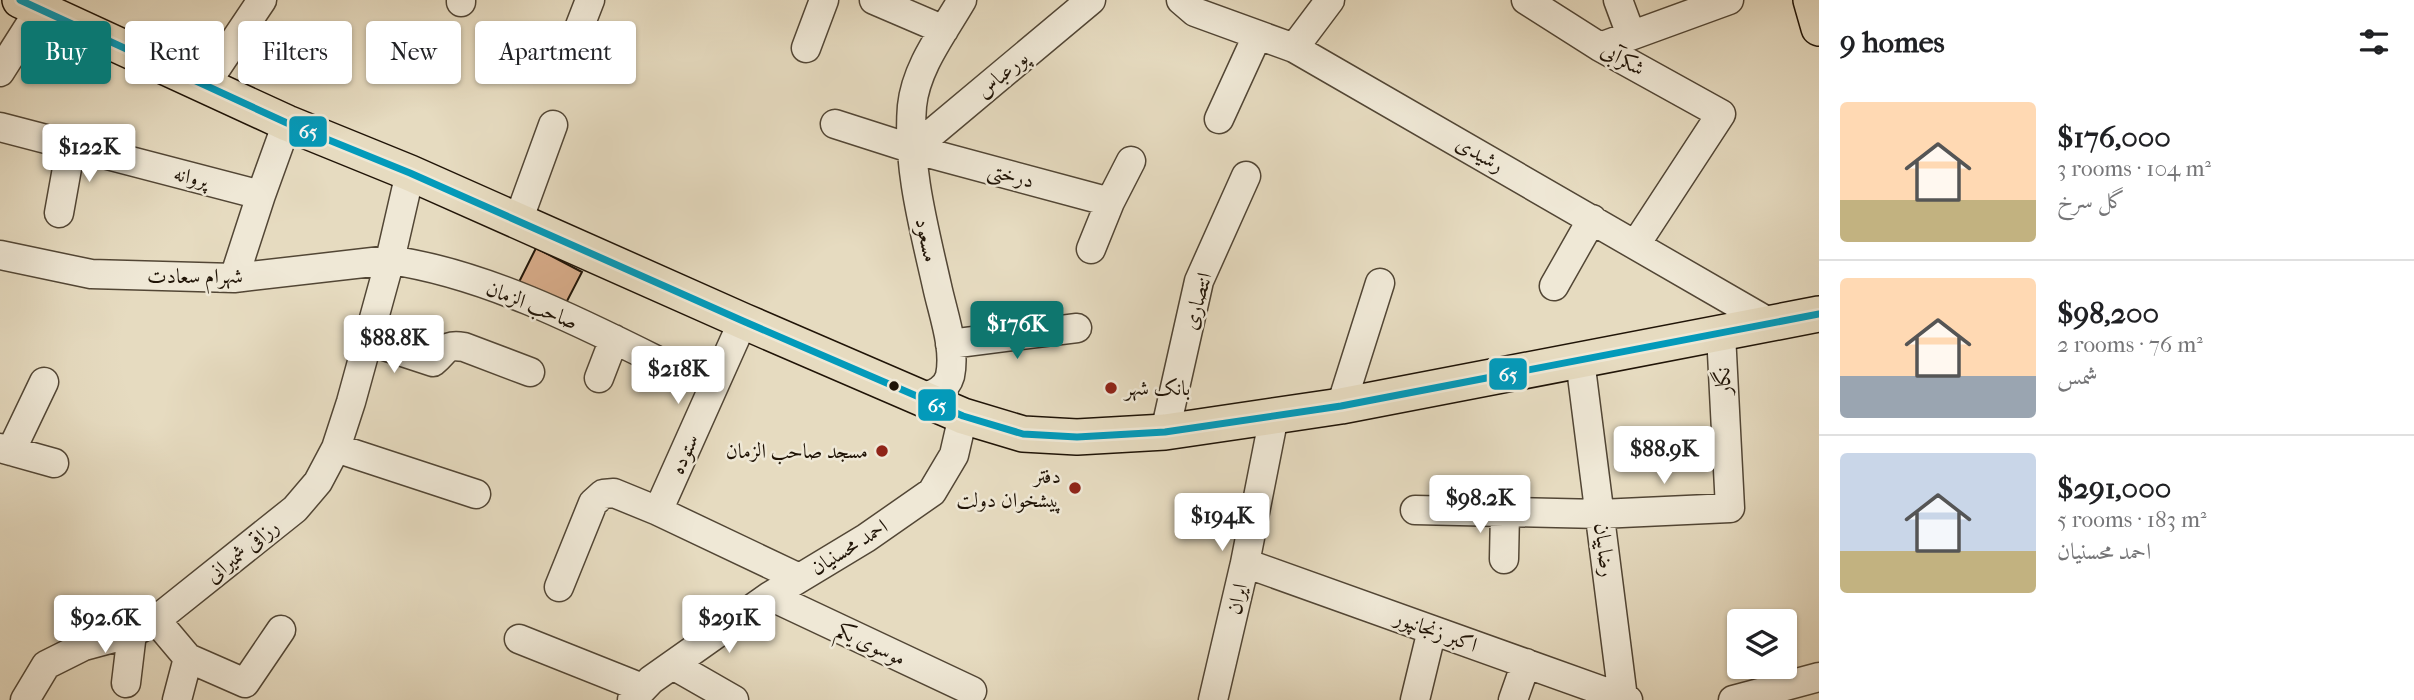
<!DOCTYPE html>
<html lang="en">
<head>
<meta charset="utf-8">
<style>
  :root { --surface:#fff; --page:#f6f6f6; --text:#202124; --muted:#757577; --line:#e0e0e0; --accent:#0f766e }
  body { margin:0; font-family:"IM FELL French Canon",Amiri,serif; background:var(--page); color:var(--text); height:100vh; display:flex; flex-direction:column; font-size:26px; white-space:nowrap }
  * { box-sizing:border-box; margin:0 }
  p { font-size:23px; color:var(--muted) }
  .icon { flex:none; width:38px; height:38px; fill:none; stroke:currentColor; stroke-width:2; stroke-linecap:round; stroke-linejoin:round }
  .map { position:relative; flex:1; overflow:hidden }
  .drawer { display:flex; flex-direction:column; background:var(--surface); width:595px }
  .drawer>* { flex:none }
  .banner { position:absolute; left:21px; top:21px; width:665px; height:63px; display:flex; gap:14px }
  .fabs { position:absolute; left:1727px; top:609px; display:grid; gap:14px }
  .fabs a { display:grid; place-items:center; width:70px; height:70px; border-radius:7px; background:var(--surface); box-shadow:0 2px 5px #0004; font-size:35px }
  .price { position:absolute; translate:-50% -60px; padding:0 16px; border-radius:7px; background:#fff; color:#222; font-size:23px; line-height:46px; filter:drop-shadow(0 2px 4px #0008) }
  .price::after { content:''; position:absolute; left:50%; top:42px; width:21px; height:16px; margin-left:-10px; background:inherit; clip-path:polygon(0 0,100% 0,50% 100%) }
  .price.current { background:var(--accent); color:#fff }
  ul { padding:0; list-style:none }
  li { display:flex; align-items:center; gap:21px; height:175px; padding:0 21px }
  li+li { border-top:2px solid var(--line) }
  li span { display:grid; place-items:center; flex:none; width:196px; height:140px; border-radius:7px; color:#555 }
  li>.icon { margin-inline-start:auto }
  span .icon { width:84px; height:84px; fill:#fffc; stroke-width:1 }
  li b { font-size:30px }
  h2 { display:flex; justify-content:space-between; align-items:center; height:84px; padding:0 21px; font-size:30px }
  .tag { padding:0 24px; border-radius:7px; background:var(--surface); box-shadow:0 2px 5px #0004; font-size:24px; line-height:63px }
  .tag.current { background:var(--accent); color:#fff }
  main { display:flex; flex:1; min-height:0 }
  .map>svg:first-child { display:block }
  .building { fill:#d8ac8a; stroke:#201407; stroke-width:2 }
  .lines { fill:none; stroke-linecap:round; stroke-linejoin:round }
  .minor-casing { stroke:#524635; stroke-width:31 }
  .major-casing { stroke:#201407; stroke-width:38 }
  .minor { stroke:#efe8d6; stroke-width:28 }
  .major { stroke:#e6dbc0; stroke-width:35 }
  .bus-1-casing { stroke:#efe8d6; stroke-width:12 }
  .bus-1 { stroke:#039aba; stroke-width:7 }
  .bus-dot { fill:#201407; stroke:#efe8d6; stroke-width:2.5 }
  .poi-dot { fill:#8f2418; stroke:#efe8d6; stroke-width:2.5 }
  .labels { text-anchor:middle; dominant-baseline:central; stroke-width:5; stroke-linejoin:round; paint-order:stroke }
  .street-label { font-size:21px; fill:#201407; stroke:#efe8d6 }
  .poi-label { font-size:21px; fill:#201407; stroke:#efe8d6; text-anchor:end }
  .line-badge { stroke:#efe8d6; stroke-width:2.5 }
  .badge-label { font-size:19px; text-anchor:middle; font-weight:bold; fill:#fff }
</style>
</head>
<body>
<main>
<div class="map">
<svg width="1819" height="700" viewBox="0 0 1819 700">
  <rect width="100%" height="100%" fill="#e6dbc0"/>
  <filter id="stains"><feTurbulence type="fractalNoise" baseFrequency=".00286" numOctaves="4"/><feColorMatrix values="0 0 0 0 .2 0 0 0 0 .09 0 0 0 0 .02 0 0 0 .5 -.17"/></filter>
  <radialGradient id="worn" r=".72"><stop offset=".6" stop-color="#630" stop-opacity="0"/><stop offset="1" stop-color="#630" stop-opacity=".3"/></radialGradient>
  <path class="building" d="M536 248 582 272 566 303 519 282Z"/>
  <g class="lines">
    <g class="minor-casing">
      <path id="minor" d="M874 0 944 30
        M1181 0 1195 12 1294 48 1772 324
        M1526 0 1600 47 1721 114 1636 244
        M1618 0 1631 35
        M461 2V0
        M1600 47 1729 0
        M806 48 824 0
        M1294 48 1330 0
        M564 67 590 0
        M0 72 40 9
        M205 85 262 0
        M1219 119 1257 36
        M835 124 913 149 1110 202
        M0 127 261 195
        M913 149 1091 0
        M59 213 71 146
        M518 221 553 125
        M1091 249 1110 202 1131 161
        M0 255 91 274 234 278 390 260C486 274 582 323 668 366
        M234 278 261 195 287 123
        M1554 286 1592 219
        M369 341 433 362C447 351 443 344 464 347L530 372
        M950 344 1077 328
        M1580 360 1623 698
        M599 378 614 339
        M922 398C934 394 946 390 950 376 956 348 943 314 937 286 924 228 907 166 912 106 916 67 943 33 962 0
        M1341 406 1380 283
        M1165 432 1199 281 1246 176
        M0 448 54 463
        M336 448 476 494
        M11 451 44 382
        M1415 510 1600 514 1730 508 1721 334
        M658 511 743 321
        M1504 559 1505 512
        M1245 563 1628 700
        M559 587 593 503 603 494 614 493 658 511 799 578
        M770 596 972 691
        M156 620 188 658 245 683 281 630
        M519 639 642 688
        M673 665 734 700
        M126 683 132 633
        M25 700 46 665 84 646 132 633 156 620 295 509 318 482 336 448 351 402 390 260 410 173
        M177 700 188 658
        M632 700 651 680 770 596 866 538 932 492 954 455 963 416
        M1213 700 1245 563 1274 416
        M1415 700 1432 630
        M1513 700 1526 663
        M1733 700 1819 677"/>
    </g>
    <g class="major-casing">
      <path id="major" d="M20 0 287 123 410 173 743 321 963 416 1023 434 1077 437 1165 432 1341 406 1819 314
        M1811 0 1819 28"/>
    </g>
    <use href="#minor" class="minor"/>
    <use href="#major" class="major"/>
    <g class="bus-1-casing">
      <path id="bus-1" d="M20 0 287 123 410 173 743 321 963 416 1023 434 1077 437 1165 432 1341 406 1819 314"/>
    </g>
    <use href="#bus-1" class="bus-1"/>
  </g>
  <circle class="bus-dot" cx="894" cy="386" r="6"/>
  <g class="poi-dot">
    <circle cx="1111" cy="388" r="7"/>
    <circle cx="882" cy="451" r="7"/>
    <circle cx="1075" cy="488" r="7"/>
  </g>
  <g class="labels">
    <g class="street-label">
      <text transform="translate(1623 59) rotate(29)">شکرآبی</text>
      <text transform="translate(1002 74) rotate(-40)">پورعباس</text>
      <text transform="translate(1480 154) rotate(30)">رشیدی</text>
      <text transform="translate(1011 175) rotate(15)">درختی</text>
      <text transform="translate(191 177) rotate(14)">پروانه</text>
      <text transform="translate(927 240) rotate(78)">مسعود</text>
      <text x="195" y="276">شهرام سعادت</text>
      <text transform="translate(1197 301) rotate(-74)">انتصاری</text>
      <text transform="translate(532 305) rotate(22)">صاحب الزمان</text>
      <text transform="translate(1723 381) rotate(-93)">نگار</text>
      <text transform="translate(684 454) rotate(-66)">ستوده</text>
      <text transform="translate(849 547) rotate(-32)">احمد محسنیان</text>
      <text transform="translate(1605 550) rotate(83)">رضاییان</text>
      <text transform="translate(242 551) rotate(-39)">رزاقی شمیرانی</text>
      <text transform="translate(1237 599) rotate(-77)">ایران</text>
      <text transform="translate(1436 631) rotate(20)">اکبر زنجانپور</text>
      <text transform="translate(871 644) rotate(25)">موسوی یکم</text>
    </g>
    <g class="poi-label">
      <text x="1125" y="388" text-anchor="start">بانک شهر</text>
      <text x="868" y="451">مسجد صاحب الزمان</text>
      <text x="1061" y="476">دفتر<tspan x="1061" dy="24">پیشخوان دولت</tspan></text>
    </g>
  </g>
  <g class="line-badge">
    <rect x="288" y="115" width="40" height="33" rx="7" fill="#039aba"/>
    <rect x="1488" y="357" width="40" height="34" rx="7" fill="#039aba"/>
    <rect x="917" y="388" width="40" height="34" rx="7" fill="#039aba"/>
  </g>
  <g class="badge-label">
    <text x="308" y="138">65</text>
    <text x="1508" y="381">65</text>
    <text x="937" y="412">65</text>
  </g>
  <rect width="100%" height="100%" filter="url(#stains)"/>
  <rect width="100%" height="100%" fill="url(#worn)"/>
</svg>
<div class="fabs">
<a><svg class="icon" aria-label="layers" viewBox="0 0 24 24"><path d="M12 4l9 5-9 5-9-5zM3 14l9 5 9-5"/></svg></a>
</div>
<b class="price" style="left:89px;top:184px">$122K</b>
<b class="price current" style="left:1017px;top:361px">$176K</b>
<b class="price" style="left:394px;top:375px">$88.8K</b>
<b class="price" style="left:678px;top:406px">$218K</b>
<b class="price" style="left:1664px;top:486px">$88.9K</b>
<b class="price" style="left:1480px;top:535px">$98.2K</b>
<b class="price" style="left:1222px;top:553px">$194K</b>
<b class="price" style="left:105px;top:655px">$92.6K</b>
<b class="price" style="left:729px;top:655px">$291K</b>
<div class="banner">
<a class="tag current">Buy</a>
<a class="tag">Rent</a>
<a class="tag">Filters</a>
<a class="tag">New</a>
<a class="tag">Apartment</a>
</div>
</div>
<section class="drawer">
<h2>9 homes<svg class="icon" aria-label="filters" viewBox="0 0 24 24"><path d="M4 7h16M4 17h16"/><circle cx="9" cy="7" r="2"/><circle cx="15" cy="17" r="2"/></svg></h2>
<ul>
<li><span style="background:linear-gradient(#ffd9b3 70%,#c2b280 0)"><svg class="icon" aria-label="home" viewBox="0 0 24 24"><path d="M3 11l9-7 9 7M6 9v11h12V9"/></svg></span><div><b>$176,000</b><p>3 rooms · 104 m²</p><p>گل سرخ</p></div></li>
<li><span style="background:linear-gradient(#ffd9b3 70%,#9aa5b1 0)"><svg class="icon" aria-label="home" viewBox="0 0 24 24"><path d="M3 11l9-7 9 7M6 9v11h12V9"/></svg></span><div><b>$98,200</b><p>2 rooms · 76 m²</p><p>شمس</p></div></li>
<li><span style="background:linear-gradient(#c9d6e8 70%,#c2b280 0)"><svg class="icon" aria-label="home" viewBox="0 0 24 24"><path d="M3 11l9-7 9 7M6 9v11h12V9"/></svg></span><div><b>$291,000</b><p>5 rooms · 183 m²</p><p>احمد محسنیان</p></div></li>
</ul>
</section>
</main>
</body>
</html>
